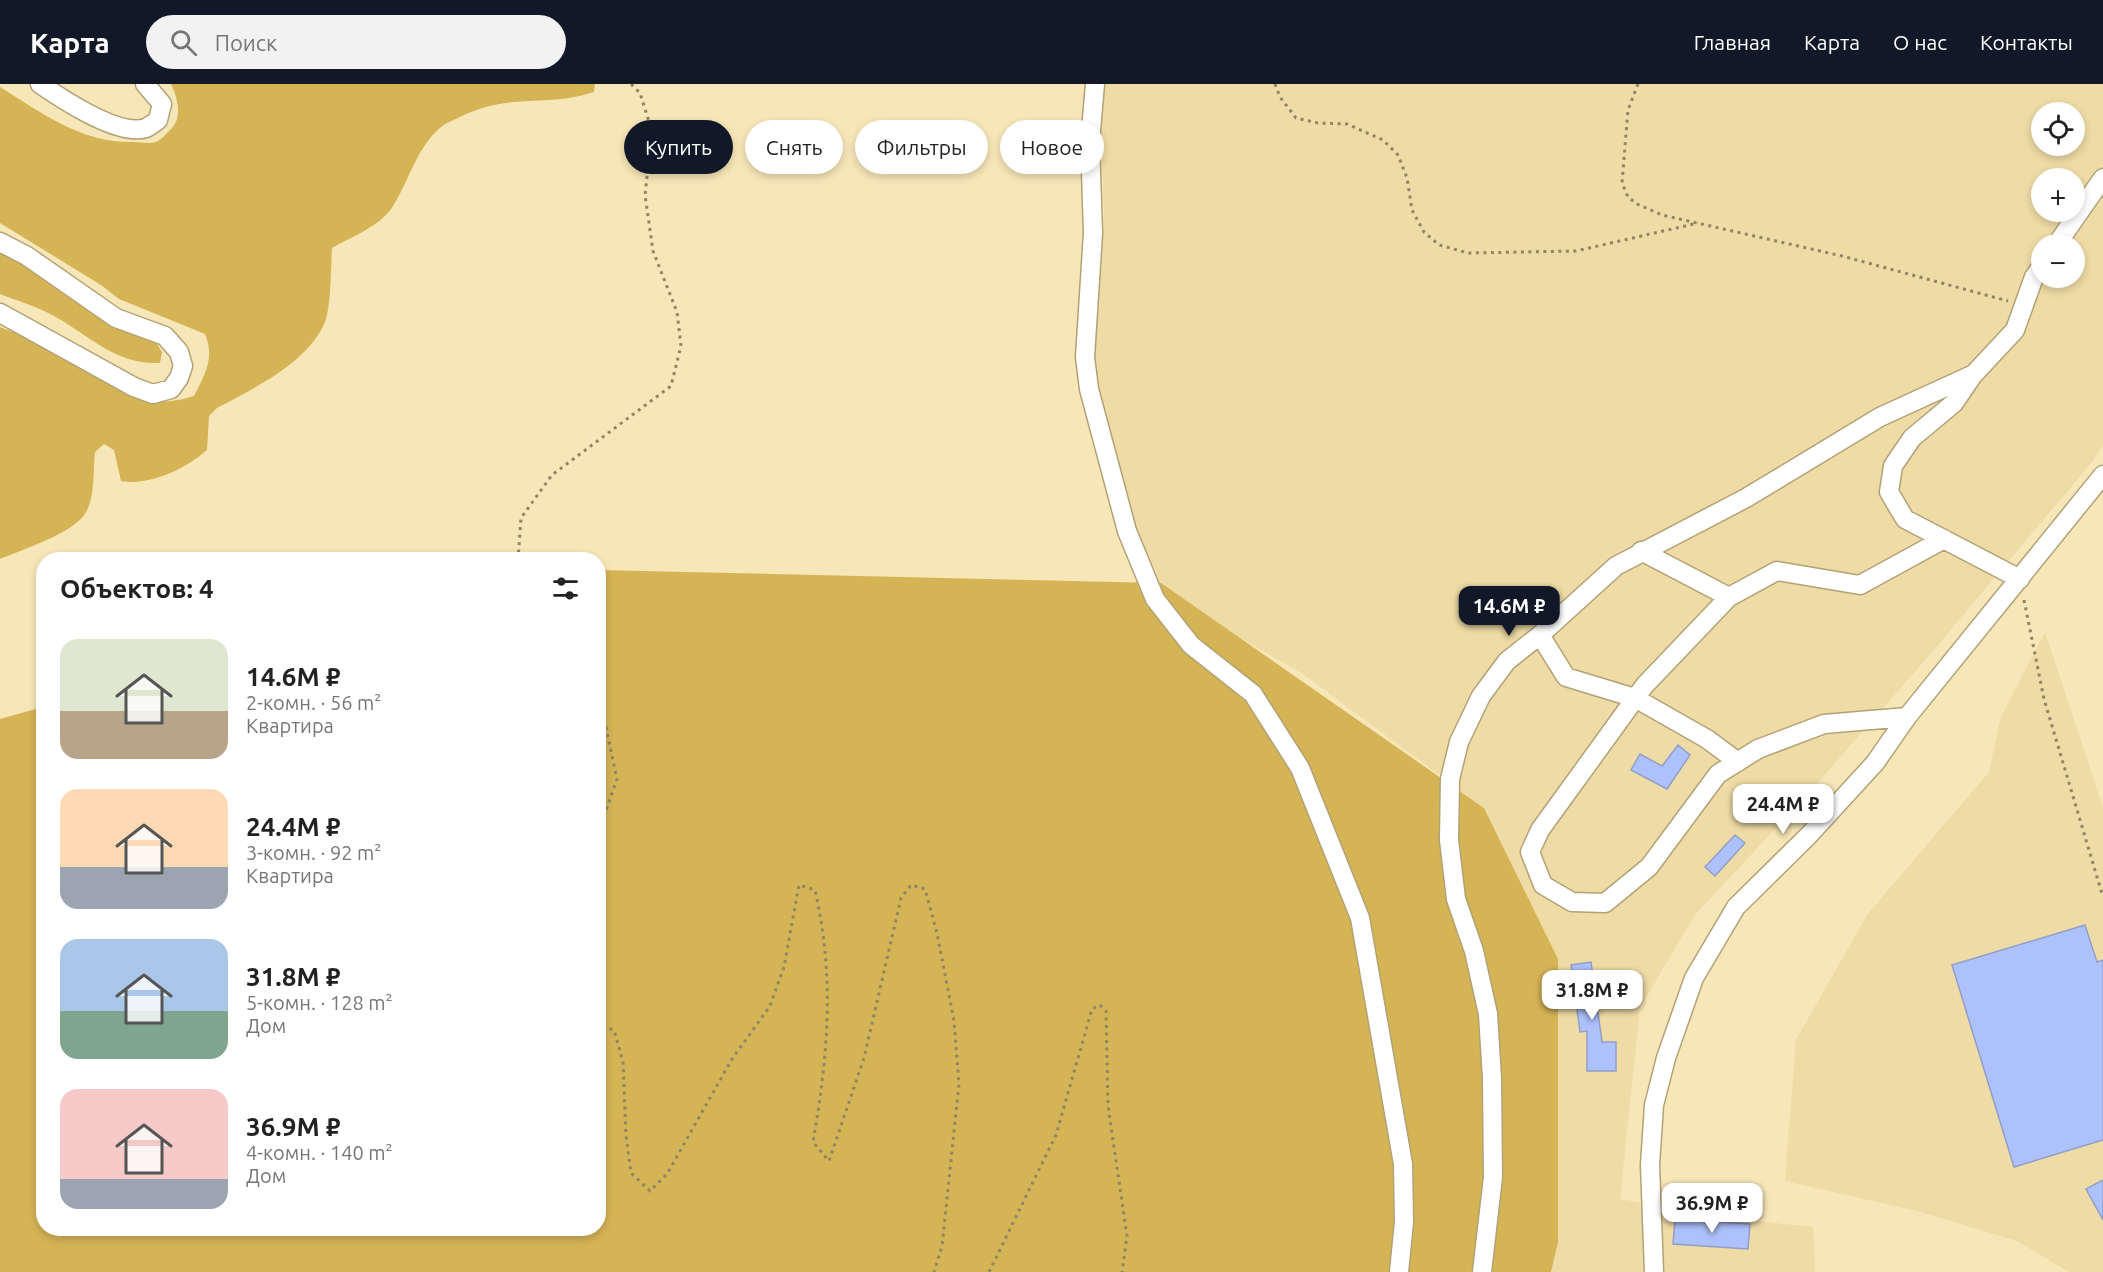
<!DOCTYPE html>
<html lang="ru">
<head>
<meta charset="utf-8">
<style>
  :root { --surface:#fff; --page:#f2f2f2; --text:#222; --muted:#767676; --accent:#111827 }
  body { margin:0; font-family:Ubuntu,sans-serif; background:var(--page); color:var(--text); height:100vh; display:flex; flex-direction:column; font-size:22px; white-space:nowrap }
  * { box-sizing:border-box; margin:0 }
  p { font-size:20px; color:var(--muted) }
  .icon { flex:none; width:33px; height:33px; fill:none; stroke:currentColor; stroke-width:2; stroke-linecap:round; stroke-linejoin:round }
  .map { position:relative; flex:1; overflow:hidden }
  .panel { position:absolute; left:36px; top:468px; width:570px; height:684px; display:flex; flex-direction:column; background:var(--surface); border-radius:24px; box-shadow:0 3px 9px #0003 }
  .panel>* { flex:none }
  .guide { position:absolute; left:624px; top:36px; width:570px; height:54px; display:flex; gap:12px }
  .tools { position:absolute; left:2031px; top:18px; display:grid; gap:12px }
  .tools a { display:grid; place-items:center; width:54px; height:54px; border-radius:50%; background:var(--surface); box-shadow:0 3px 9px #0003; font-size:30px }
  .price { position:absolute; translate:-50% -51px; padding:0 14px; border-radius:12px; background:#fff; color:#222; font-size:20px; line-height:39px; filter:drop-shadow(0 2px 3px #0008) }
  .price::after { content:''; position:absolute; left:50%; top:36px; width:18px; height:14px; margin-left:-9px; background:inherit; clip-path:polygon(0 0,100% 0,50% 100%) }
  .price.on { background:var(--accent); color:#fff }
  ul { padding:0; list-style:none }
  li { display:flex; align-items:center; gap:18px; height:150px; padding:0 24px }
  li span { display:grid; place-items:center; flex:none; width:168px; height:120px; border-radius:18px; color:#555 }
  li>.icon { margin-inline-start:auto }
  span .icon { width:72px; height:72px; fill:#fffc; stroke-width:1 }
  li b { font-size:26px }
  h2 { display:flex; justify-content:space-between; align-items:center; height:72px; padding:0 24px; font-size:26px }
  .chip { padding:0 21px; border-radius:27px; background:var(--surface); box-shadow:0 3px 9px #0003; font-size:21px; line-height:54px }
  .chip.on { background:var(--accent); color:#fff }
  header { display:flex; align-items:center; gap:36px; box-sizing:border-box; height:84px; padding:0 30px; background:var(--accent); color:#fff }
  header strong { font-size:28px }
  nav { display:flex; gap:33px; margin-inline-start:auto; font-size:21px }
  .search { width:420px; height:54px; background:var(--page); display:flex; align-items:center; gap:15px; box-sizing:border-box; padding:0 21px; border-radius:33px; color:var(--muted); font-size:22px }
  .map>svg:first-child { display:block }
  .built { fill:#eedba5; fill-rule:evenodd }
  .green { fill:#d5b456 }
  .building { fill:#adc1fd; stroke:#919fc8; stroke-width:1.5 }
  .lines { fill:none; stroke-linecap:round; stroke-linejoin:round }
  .minor-casing { stroke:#b2a275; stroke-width:21 }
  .path { stroke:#908565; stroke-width:3; stroke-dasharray:3 4.5; stroke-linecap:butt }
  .minor { stroke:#fff; stroke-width:18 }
</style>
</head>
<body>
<header>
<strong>Карта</strong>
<div class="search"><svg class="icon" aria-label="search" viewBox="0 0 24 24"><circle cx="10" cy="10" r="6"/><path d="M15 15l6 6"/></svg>Поиск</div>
<nav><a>Главная</a><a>Карта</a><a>О нас</a><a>Контакты</a></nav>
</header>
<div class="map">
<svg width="2103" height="1188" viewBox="0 0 2103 1188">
  <rect width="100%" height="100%" fill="#f7e6b7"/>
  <path class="built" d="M1105 0H2103V360L2092 378 1926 575 1814 703 1695 831 1640 923 1620 1115 1670 1124 1756 1126 1755 1137 1813 1143 1815 1188H1551L1558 1158V875L1484 724 1303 590 1196 528 1161 499 1123 415 1094 288 1104 126 1100 36ZM2042 28H2074V62H2042ZM2042 94H2074V128H2042ZM2042 160H2074V194H2042Z
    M2045 548 2103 724V1188H2069L2017 1157 1917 1127 1785 1097 1796 956 1867 831 1989 688 2001 633Z"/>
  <path class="green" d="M171 0H595L594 8C546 24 509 8 460 33 454 36 445 39 440 44 416 65 409 97 393 122 381 142 351 153 332 164 331 181 331 224 325 238 308 279 254 304 217 324L209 332 207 366C185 385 150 402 121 397L114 366 104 360 95 368C93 385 95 408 88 424 80 448 23 465 0 475V243C24 253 49 262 73 273 122 297 133 331 194 312 205 290 215 274 205 250L119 215 101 201 0 139V3C42 29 81 59 133 58 140 58 149 60 156 58 161 56 166 50 170 46 183 35 178 14 171 0Z
    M0 166 156 258 162 268 160 279C114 281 90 251 52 231 36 222 17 217 0 210Z
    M599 486 1161 499 1484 724 1558 875V1158L1551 1188H0V635L43 623 44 1144H598Z"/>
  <path class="building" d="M1678 661 1690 671 1667 705 1631 686 1640 670 1662 682Z
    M1735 751 1745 759 1715 792 1705 783Z
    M2085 841 2097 878 2103 876V1056L2014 1083 1952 881Z
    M1591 878 1602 958H1616V987H1587V947L1580 948 1571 881Z
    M2103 1096V1136L2086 1105Z
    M1675 1135 1750 1140 1748 1165 1673 1160Z"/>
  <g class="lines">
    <g class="minor-casing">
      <path id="minor" d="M40 0C62 15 119 53 146 44 150 42 154 39 158 36L162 20 145 0
        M1095 0 1090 58 1093 149 1085 273 1089 305 1127 447 1155 515 1191 561 1253 610 1300 684 1360 834 1403 1080 1404 1138 1399 1188
        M0 158 27 172 116 234 165 252 179 268 183 282 179 294 171 305 153 310 134 303 0 229
        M2057 160 2103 94
        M1973 291 1954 319 1912 354 1893 382 1889 408 1905 435 2020 495
        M1641 467 1729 513
        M1540 551 1566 593 1635 614 1707 655 1738 678
        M1907 633 1824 640 1758 665 1718 690 1649 783 1605 819 1572 818 1543 801 1530 768 1540 746 1645 601 1729 513 1777 487 1860 501 1944 455
        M1482 1188 1493 1093 1492 994 1488 930 1474 867 1456 815 1449 756 1450 695 1459 658 1481 612 1507 577 1540 551 1616 482 1746 414 1880 333 1974 290 2015 246 2034 193 2042 182
        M1654 1188 1650 1081 1654 1021 1666 974 1694 894 1736 823 1809 751 1875 679 1907 633 2103 391"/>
    </g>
    <path class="path" d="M1275 0 1280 13 1296 34 1318 39 1347 40 1383 56 1398 71 1407 94 1412 126 1424 148 1439 161 1468 169 1576 167 1698 139
      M1638 0 1628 26 1622 99 1628 113 1637 120 1662 131 1842 172 2008 217
      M518 476 521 434 552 391 671 302 681 262 677 228 653 167 645 111 652 47 640 9 631 0
      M2024 516 2044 615 2103 813
      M598 630 606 644 617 695 598 749
      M598 950 604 943 614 946 623 978 626 1051 631 1089 650 1107 667 1090 732 975 770 922 784 883 799 801 815 806C835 893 828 971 813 1058L829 1077 864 974 901 814 911 801 925 805 937 849 954 937 959 1000 942 1162 934 1188
      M989 1188 1056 1051 1092 925 1100 921 1106 927 1108 1022 1127 1152 1122 1188"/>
    <use href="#minor" class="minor"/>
  </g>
</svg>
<div class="tools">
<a><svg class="icon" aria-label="locate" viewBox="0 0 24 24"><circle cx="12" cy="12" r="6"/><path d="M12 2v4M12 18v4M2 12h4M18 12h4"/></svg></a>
<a>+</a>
<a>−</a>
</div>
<b class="price on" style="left:1509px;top:553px">14.6M ₽</b>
<b class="price" style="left:1783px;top:751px">24.4M ₽</b>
<b class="price" style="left:1592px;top:937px">31.8M ₽</b>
<b class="price" style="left:1712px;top:1150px">36.9M ₽</b>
<div class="guide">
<a class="chip on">Купить</a>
<a class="chip">Снять</a>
<a class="chip">Фильтры</a>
<a class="chip">Новое</a>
</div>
<section class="panel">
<h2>Объектов: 4<svg class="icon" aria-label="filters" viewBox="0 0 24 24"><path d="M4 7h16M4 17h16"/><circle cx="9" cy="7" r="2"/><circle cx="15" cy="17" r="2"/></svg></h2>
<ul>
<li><span style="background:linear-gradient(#dfe7d0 60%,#b9a48a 0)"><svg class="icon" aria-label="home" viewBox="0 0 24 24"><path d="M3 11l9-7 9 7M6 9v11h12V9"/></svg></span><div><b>14.6M ₽</b><p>2-комн. · 56 m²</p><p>Квартира</p></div></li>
<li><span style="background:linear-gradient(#ffd9b3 65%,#9aa5b1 0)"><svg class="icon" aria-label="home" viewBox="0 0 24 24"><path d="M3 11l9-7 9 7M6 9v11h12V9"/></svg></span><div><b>24.4M ₽</b><p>3-комн. · 92 m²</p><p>Квартира</p></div></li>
<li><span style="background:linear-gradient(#a9c7e8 60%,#7fa58c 0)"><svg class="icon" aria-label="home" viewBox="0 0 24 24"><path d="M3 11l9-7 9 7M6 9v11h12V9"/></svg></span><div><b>31.8M ₽</b><p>5-комн. · 128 m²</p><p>Дом</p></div></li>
<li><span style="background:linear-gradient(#f6c9c9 75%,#9aa5b1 0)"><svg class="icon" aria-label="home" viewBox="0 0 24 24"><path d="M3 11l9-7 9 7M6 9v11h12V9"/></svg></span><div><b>36.9M ₽</b><p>4-комн. · 140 m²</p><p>Дом</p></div></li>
</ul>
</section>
</div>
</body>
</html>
